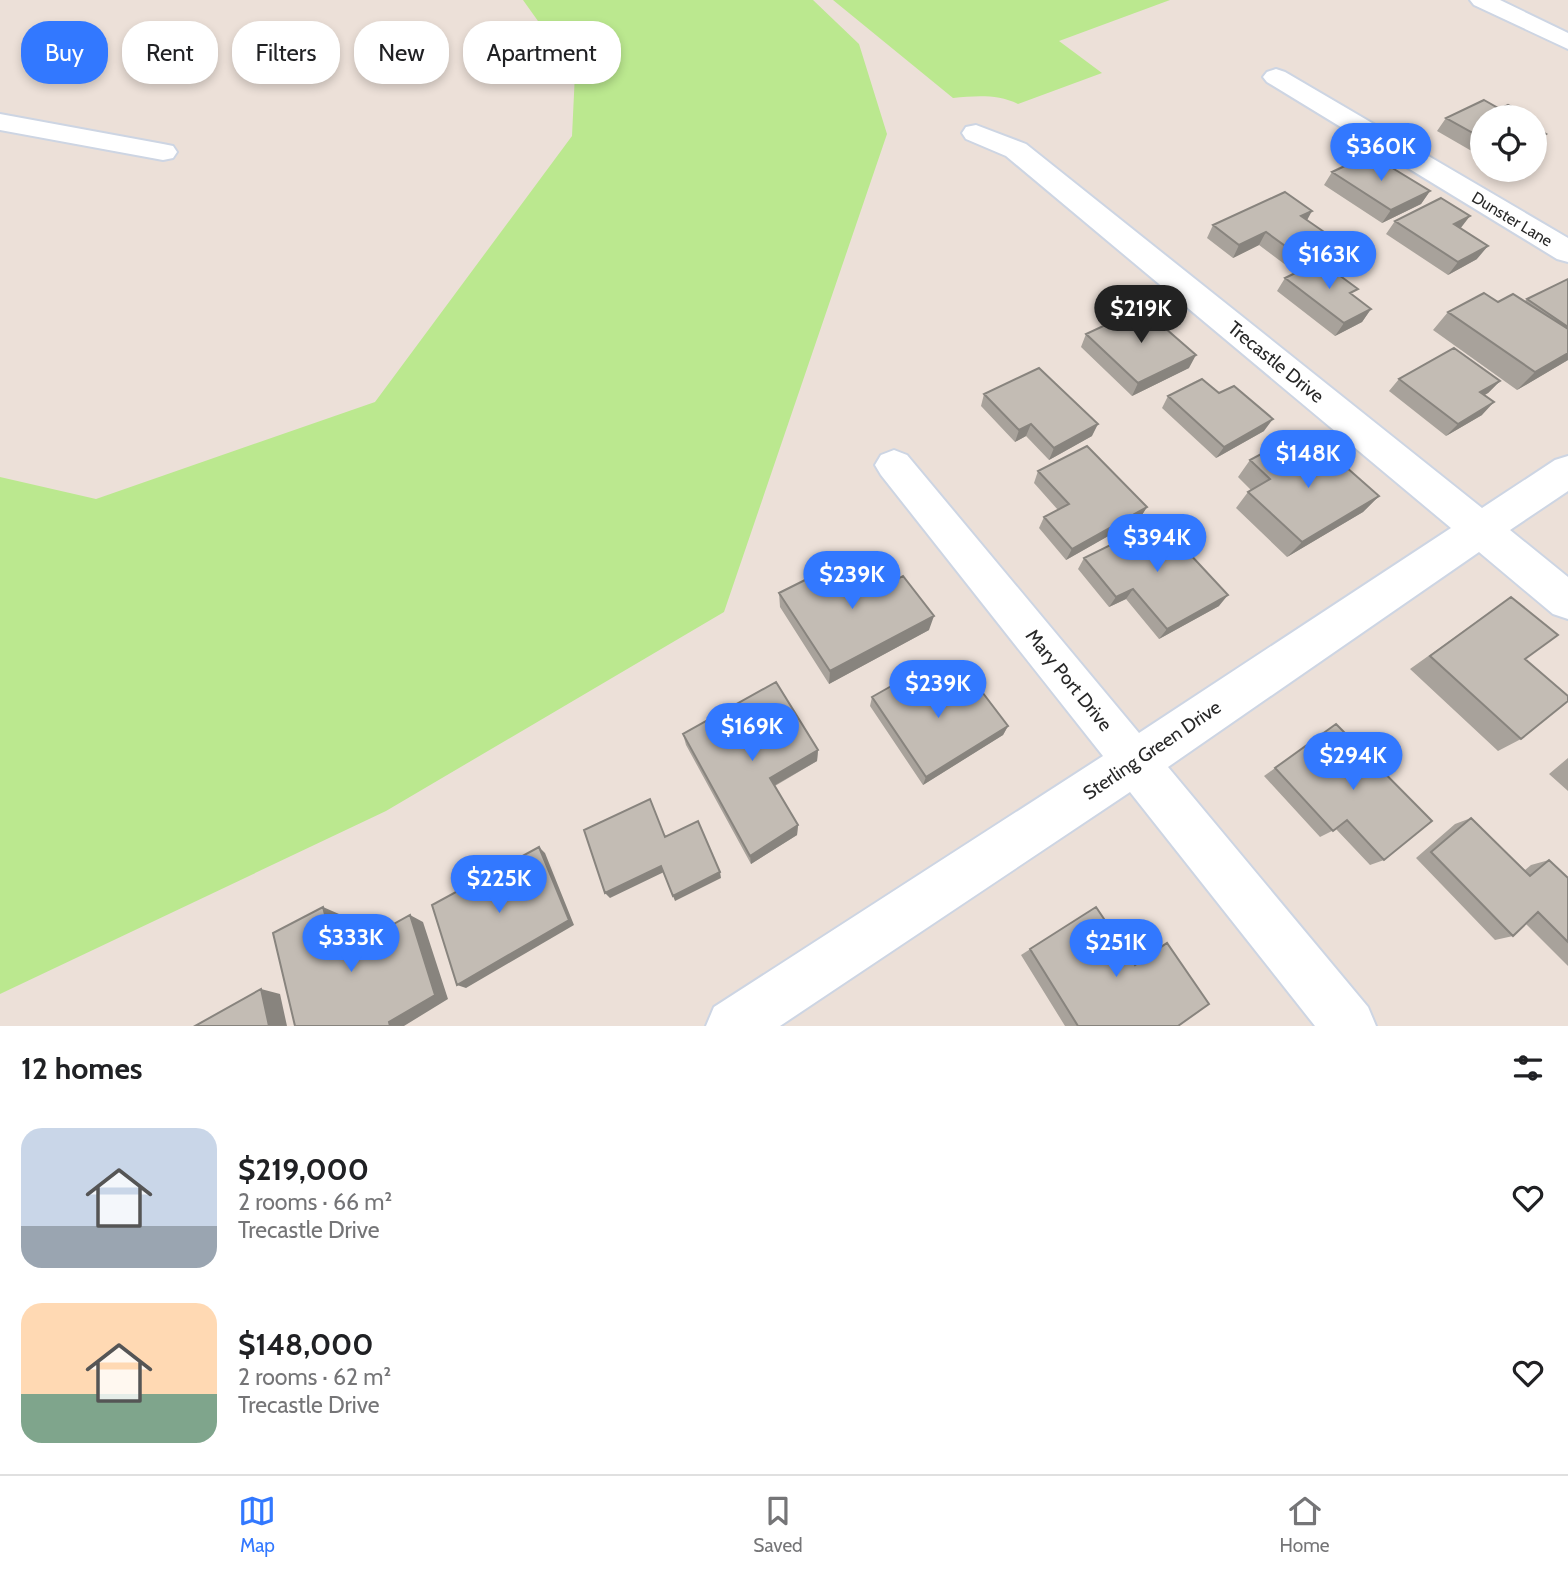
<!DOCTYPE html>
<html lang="en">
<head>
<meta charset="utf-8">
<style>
  :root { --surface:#fff; --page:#f2f2f2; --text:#202124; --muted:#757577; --line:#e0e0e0; --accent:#3278ff }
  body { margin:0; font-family:Cabin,sans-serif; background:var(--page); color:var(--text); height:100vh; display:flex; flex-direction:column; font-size:26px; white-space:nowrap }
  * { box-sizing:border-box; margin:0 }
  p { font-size:23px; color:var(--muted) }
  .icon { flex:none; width:38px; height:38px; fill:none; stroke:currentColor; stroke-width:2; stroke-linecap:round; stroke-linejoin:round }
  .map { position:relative; height:1026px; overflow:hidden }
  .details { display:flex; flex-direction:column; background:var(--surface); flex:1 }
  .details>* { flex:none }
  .guide { position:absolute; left:21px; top:21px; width:700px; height:63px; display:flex; gap:14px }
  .fabs { position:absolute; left:1470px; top:105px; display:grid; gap:14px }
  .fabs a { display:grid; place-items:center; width:77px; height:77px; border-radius:50%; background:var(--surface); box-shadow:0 4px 10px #0003; font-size:35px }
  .price { position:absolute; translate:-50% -60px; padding:0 16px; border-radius:24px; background:var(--accent); color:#fff; font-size:23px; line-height:46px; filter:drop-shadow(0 2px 4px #0008) }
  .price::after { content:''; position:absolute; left:50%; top:42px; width:21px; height:16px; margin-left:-10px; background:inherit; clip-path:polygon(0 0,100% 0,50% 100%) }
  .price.selected { background:#222; color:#fff }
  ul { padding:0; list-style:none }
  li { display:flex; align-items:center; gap:21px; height:175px; padding:0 21px }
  li span { display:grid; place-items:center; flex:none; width:196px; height:140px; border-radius:21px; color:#555 }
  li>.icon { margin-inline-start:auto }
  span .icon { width:84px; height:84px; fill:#fffc; stroke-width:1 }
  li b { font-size:30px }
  h2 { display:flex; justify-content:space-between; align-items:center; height:84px; padding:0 21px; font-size:30px }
  .chip { padding:0 24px; border-radius:28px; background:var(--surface); box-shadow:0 4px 10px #0003; font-size:24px; line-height:63px }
  .chip.selected { background:var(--accent); color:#fff }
  .tabs { display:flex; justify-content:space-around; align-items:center; height:98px; border-top:2px solid var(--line); background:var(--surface); font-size:19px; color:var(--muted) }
  .tabs a { display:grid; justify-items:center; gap:4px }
  .tabs .selected { color:var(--accent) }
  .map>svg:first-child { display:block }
  .green { fill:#bbe88f }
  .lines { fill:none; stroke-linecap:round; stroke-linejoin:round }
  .minor-casing { stroke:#cdd5e3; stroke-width:4 }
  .minor { fill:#fff; fill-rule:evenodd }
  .wall { fill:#a8a29b }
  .shaded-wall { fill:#88847e }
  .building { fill:#c3bcb4; stroke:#88847e; stroke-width:2 }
  .labels { text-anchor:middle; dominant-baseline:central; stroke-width:7; stroke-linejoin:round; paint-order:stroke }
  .far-street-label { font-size:16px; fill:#282828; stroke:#fff }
  .street-label { font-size:19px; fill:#282828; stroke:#fff }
</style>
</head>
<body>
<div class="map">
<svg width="1568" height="1026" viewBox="0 0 1568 1026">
  <rect width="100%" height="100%" fill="#ece0d8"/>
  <path class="green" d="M523 0H813L859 44 887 134 724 612 386 811 0 994V477L96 499 375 402 572 136 575 73Z
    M833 0H1170L1059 41 1102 73 1018 104C997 94 976 96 953 98Z"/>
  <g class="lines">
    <g class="minor-casing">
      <path id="minor" d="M1470 0H1500L1568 33V49L1474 5Z
        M1276 69 1285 72 1568 238V262L1557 259 1267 82 1263 77 1267 72Z
        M0 114 163 144 173 146 177 152 173 158 163 160 0 130Z
        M976 125 1026 144 1482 508 1555 460 1568 456V491L1510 530 1568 577V619L1553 614 1479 552 1168 767 1368 1007 1376 1026H1315L1130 792 780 1026H706L714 1007 1103 756 881 475 875 465 881 455 894 450 907 455 1139 733 1451 528 1006 156 966 139 962 133 966 127Z"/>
    </g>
    <use href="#minor" class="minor"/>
  </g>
  <path class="wall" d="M1482 117V157L1437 131 1446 118Z
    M1382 169 1430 191 1421 204 1382 223 1324 185 1332 172Z
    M1307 220 1321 249 1287 266 1259 245 1233 258 1207 238 1213 225Z
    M1395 221 1460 229 1477 259 1448 275 1386 234Z
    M1285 278 1354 296 1371 309 1362 322 1335 336 1277 291Z
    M1568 279V360L1517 390 1433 330 1448 312 1525 301 1527 299Z
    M1086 334 1189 368 1132 396 1081 347Z
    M1399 379 1500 381 1488 393 1484 395 1482 415 1446 436 1389 391Z
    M1219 393 1264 431 1216 458 1162 408 1168 396Z
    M984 394 1092 436 1049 460 1026 436 1015 442 981 406Z
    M1250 460 1313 461 1379 496 1363 512 1287 557 1236 508 1248 492 1251 490 1238 477Z
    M1038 471 1147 507 1140 518 1066 560 1039 528 1044 517 1058 510 1034 483Z
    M1084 558 1219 606 1159 639 1126 599 1109 607 1078 569Z
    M878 590 929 630 829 684 780 607 779 593Z
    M1511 597 1525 659 1521 739 1498 751 1410 669Z
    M872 697 1008 726 1003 735 923 785 870 706Z
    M1336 724 1384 860 1370 865 1336 829 1320 837 1264 776Z
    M683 734 818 750 817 761 775 786 798 825 797 835 751 864 686 745Z
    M1568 758V791L1549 774Z
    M1471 818 1525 870 1531 865 1549 860 1568 878V966L1526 924 1513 936 1495 940 1416 858 1455 824Z
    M1096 907 1133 962 1153 949 1167 943 1178 1026H1065L1021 955Z"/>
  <path class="shaded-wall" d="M1546 134 1536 148H1535V140Z
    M1430 191 1421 204 1382 223 1391 210Z
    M1312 211 1305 224 1301 216Z
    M1470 216 1460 229 1454 224Z
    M1266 232 1259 245 1233 258 1239 245Z
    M1330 236 1321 249 1287 266 1295 253Z
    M1488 246 1477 259 1448 275 1458 262Z
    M1371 309 1362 322 1335 336 1344 323Z
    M1568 353V360L1517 390 1535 372Z
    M1196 355 1189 368 1132 396 1138 383Z
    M1500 381 1488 393 1468 405 1480 392Z
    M1494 402 1482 415 1446 436 1458 424Z
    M1273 419 1264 431 1216 458 1224 447Z
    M1031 424 1026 436 1015 442 1019 430Z
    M1098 424 1092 436 1049 460 1054 448Z
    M1379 496 1363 512 1287 557 1302 542Z
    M1147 507 1140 518 1066 560 1072 549Z
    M1133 589 1126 599 1109 607 1116 597Z
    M1228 595 1219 606 1159 639 1167 629Z
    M934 616 929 630 829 684 830 671Z
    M1008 726 1003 735 923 785 926 777Z
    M818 750 817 761 770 788V778Z
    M798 825 797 835 751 864 750 856Z
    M539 847 545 853 574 925 466 988 457 985Z
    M661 866 664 872 610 898 605 893Z
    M720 872 721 878 675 901 673 896Z
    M323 907 339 914 352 962 336 956Z
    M410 915 423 922 448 999 404 1026H390L389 1022Z
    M261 989 280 994 287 1026H269Z"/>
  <path class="building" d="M1484 100 1500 109 1508 105 1530 117H1482V138L1446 118Z
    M1535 128 1546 134 1535 140Z
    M1364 157 1382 169 1389 166 1430 191 1391 210 1332 172Z
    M1285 192 1312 211 1301 216 1330 236 1295 253 1266 232 1239 245 1213 225Z
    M1441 198 1470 216 1454 224 1488 246 1458 262 1395 221Z
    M1320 261 1358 289 1350 293 1371 309 1344 323 1285 278Z
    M1568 279V327L1527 299Z
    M1484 293 1498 302 1513 294 1568 329V353L1535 372 1448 312Z
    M1142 308 1196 355 1138 383 1086 334Z
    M1454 348 1500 381 1480 392 1494 402 1458 424 1399 379Z
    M1039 368 1098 424 1054 448 1031 424 1019 430 984 394Z
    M1202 379 1219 393 1234 386 1273 419 1224 447 1168 396Z
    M1289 439 1313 461 1329 452 1379 496 1302 542 1248 492 1270 479 1250 460Z
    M1087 446 1147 507 1072 549 1044 517 1069 504 1038 471Z
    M1159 521 1228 595 1167 629 1133 589 1116 597 1084 558Z
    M853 556 878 590 903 576 934 616 830 671 779 593Z
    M1511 597 1558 635 1525 659 1568 696V701L1521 739 1430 656Z
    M925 667 949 700 976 684 1008 726 926 777 872 697Z
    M776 682 818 750 770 778 798 825 750 856 683 734Z
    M1336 724 1432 821 1384 860 1347 820 1333 831 1275 768Z
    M650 799 665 837 698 821 720 872 673 896 661 866 605 893 584 830Z
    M1471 818 1530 876 1549 860 1568 878V942L1538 912 1513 936 1431 852Z
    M539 847 569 920 457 985 432 905Z
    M323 907 336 956 410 915 435 995 389 1022 390 1026H295L273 933Z
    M1096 907 1135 965 1167 943 1209 1004 1178 1026H1078L1030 949Z
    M261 989 269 1026H195Z"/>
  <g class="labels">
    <g class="far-street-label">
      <text transform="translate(1512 219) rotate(31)">Dunster Lane</text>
    </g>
    <g class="street-label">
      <text transform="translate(1276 362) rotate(39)">Trecastle Drive</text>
      <text transform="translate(1069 680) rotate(51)">Mary Port Drive</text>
      <text transform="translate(1152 750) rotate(-34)">Sterling Green Drive</text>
    </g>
  </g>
</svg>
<div class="fabs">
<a><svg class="icon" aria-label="locate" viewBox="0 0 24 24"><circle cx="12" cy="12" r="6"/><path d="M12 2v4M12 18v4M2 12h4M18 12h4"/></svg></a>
</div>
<b class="price" style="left:1381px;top:183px">$360K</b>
<b class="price" style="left:1329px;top:291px">$163K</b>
<b class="price selected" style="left:1141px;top:345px">$219K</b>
<b class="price" style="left:1308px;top:490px">$148K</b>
<b class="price" style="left:1157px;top:574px">$394K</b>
<b class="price" style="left:852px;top:611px">$239K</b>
<b class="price" style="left:938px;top:720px">$239K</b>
<b class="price" style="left:752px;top:763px">$169K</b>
<b class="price" style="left:1353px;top:792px">$294K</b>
<b class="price" style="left:499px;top:915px">$225K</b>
<b class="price" style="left:351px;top:974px">$333K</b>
<b class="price" style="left:1116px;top:979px">$251K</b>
<div class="guide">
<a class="chip selected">Buy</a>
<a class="chip">Rent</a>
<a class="chip">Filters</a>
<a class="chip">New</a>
<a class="chip">Apartment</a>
</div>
</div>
<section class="details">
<h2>12 homes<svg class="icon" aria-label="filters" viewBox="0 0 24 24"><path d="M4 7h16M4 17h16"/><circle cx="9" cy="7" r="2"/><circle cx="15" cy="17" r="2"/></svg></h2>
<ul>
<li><span style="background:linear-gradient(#c9d6e8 70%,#9aa5b1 0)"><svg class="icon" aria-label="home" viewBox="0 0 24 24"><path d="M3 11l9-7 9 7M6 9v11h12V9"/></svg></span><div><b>$219,000</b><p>2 rooms · 66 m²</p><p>Trecastle Drive</p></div><svg class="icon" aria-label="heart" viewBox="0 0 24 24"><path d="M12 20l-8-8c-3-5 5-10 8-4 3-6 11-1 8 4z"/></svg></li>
<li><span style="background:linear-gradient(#ffd9b3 65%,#7fa58c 0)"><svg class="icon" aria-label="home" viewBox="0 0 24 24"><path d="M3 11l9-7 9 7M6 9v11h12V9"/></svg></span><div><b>$148,000</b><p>2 rooms · 62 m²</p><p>Trecastle Drive</p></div><svg class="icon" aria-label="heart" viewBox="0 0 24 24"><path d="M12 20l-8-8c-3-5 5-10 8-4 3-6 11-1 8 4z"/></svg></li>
</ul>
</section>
<nav class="tabs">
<a class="selected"><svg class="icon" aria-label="map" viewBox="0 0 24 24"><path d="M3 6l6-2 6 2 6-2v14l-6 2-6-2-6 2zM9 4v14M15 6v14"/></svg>Map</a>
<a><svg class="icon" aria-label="saved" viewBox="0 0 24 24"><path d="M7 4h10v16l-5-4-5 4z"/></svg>Saved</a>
<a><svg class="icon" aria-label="home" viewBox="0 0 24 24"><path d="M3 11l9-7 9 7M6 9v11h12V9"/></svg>Home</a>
</nav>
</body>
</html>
